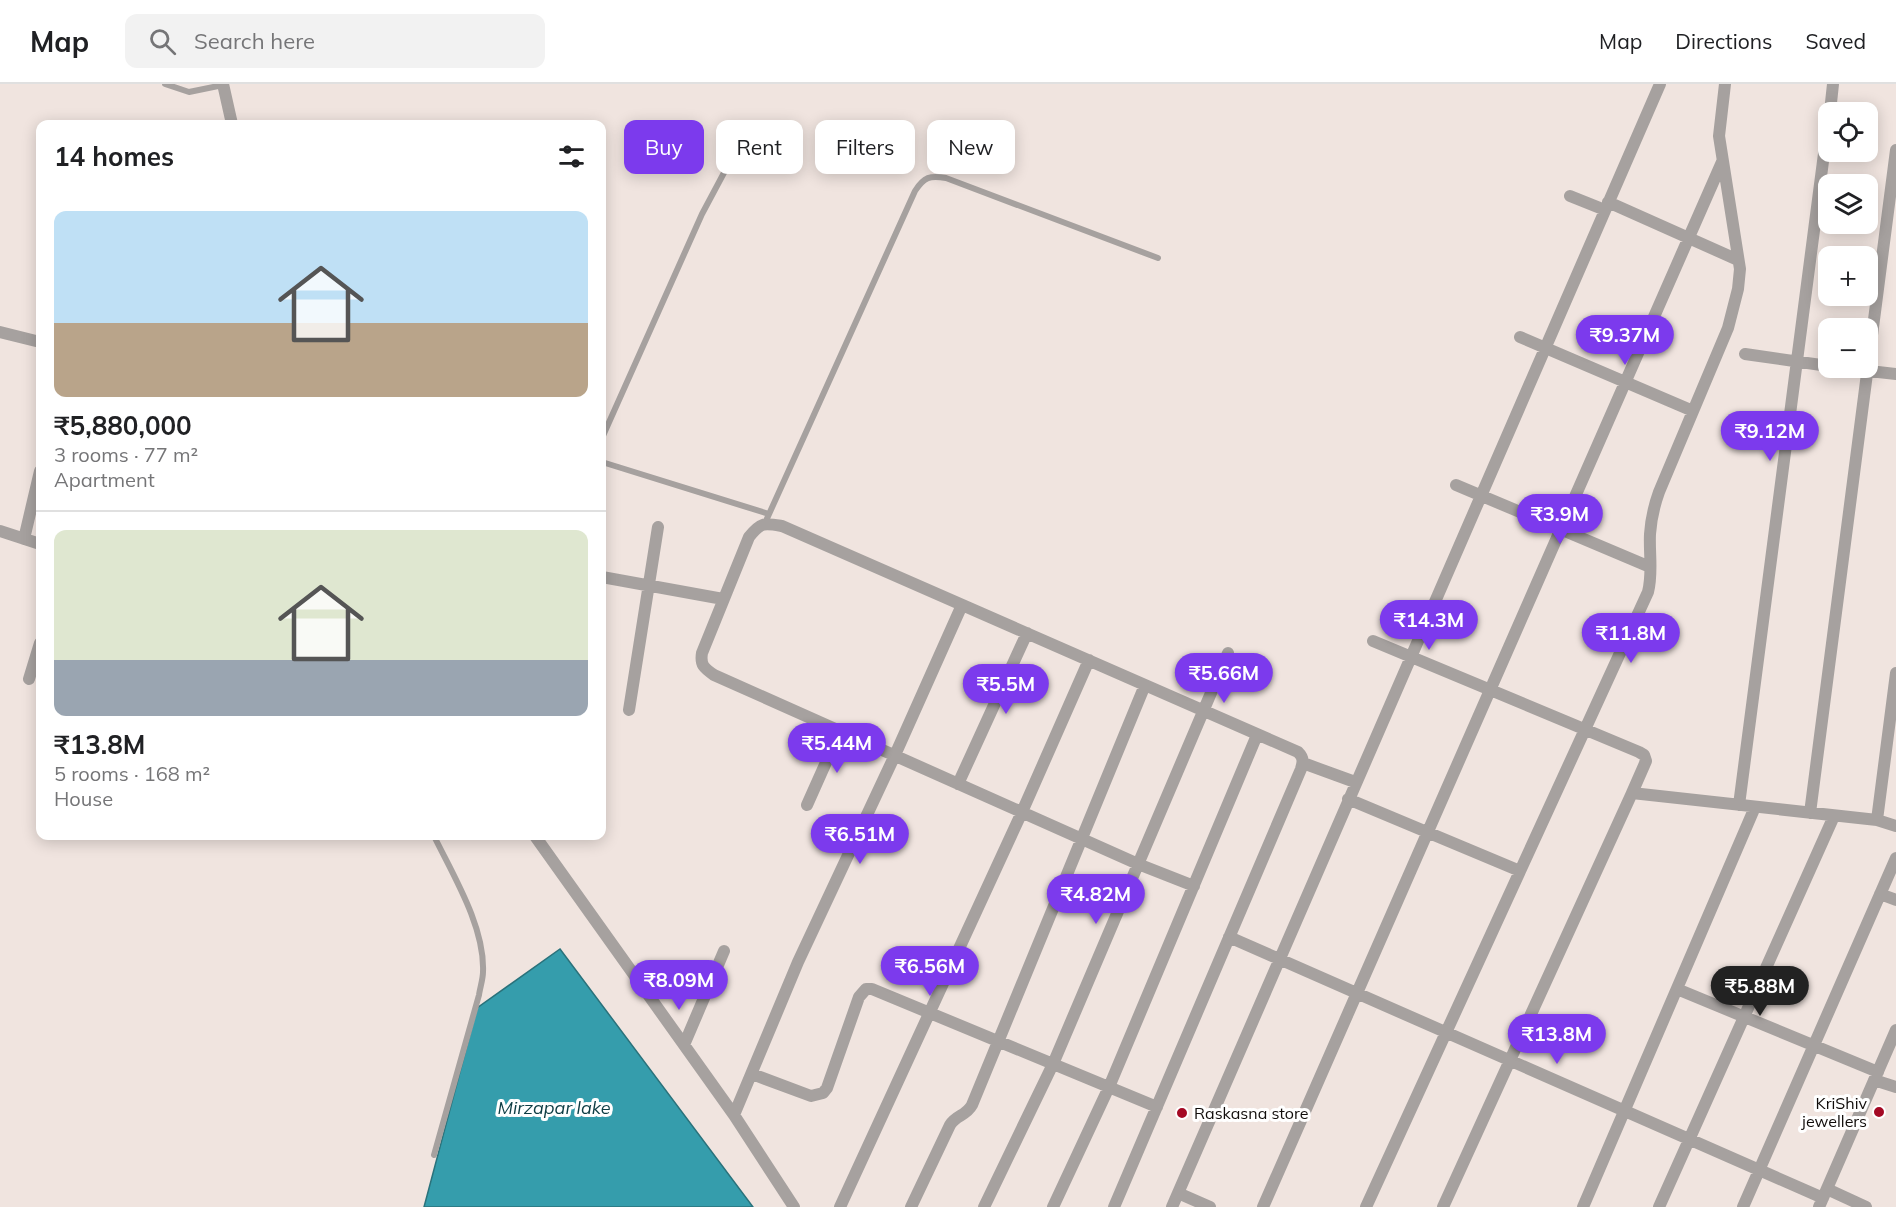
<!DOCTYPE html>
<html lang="en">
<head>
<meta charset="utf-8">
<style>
  :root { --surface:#fff; --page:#f2f2f2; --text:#202124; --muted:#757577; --line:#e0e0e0; --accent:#7c3aed }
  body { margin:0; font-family:Mulish,sans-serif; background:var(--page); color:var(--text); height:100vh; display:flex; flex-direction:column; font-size:22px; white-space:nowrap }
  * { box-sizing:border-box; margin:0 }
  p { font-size:20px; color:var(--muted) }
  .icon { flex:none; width:33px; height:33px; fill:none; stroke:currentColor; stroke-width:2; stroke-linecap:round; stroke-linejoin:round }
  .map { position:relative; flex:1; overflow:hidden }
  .side { position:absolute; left:36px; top:36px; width:570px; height:720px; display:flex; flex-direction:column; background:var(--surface); border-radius:12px; box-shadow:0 3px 15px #0003 }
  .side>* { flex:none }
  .hud { position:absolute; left:624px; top:36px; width:570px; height:54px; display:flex; gap:12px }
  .tools { position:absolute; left:1818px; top:18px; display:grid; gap:12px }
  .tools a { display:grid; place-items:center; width:60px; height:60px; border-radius:12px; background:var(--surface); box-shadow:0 3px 15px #0003; font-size:30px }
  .price { position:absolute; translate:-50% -51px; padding:0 14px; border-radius:21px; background:var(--accent); color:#fff; font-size:20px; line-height:39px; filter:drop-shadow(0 2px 3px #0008) }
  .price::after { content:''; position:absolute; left:50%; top:36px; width:18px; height:14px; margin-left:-9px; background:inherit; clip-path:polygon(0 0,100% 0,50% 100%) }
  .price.active { background:#222; color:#fff }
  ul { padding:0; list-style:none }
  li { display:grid; align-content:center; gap:12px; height:318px; padding:0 18px }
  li+li { border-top:2px solid var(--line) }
  li span { display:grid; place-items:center; height:186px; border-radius:12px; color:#555 }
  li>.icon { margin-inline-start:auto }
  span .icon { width:108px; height:108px; fill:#fffc; stroke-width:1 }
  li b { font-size:26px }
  h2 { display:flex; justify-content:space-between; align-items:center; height:72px; padding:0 18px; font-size:26px }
  .tag { padding:0 21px; border-radius:12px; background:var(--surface); box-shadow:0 3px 15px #0003; font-size:21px; line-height:54px }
  .tag.active { background:var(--accent); color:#fff }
  header { display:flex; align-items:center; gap:36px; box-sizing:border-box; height:84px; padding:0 30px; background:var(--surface); border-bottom:2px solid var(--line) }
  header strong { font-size:28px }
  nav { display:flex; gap:33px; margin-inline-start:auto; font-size:21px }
  .search { width:420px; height:54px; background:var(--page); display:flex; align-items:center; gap:15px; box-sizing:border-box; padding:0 21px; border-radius:12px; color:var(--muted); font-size:22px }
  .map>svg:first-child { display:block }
  .water { fill:#359dac; stroke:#2a727b; stroke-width:1.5 }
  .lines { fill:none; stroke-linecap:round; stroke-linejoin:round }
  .service { stroke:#a6a19f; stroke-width:6 }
  .minor { stroke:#a6a19f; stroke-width:12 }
  .poi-dot { fill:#a40924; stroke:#fff; stroke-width:2 }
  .labels { text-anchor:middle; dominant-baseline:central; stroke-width:6; stroke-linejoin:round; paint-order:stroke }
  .poi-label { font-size:16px; fill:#100c0a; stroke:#fff; text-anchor:end }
  .water-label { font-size:18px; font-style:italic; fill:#0e3d44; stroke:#fff }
</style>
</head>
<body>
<header>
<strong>Map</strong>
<div class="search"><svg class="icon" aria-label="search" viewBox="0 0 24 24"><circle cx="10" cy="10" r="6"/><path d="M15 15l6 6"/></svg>Search here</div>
<nav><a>Map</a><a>Directions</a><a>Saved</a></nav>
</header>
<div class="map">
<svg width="1896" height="1123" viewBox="0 0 1896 1123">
  <rect width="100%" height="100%" fill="#f0e4df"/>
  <path class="water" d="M560 865 753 1123H424L477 924Z"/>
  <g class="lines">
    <path class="service" d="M165 0 189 8 223 1
      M602 354 702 130 726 85 756 40
      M602 378 769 430
      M765 439 915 107C924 93 930 91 946 94L1158 174
      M434 752C453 791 485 843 483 888 483 895 480 904 479 911L434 1071"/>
    <path class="minor" d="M223 0 232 40
      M1830 28 1833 0
      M1570 112 1605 126
      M1608 118 1738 176
      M0 248 40 258
      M1520 253 1693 327
      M1745 270 1828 282
      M1843 284 1896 290
      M1456 401 1650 483
      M0 447 40 460
      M24 455 40 387
      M602 493 723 515
      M1373 557 1639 668 1644 671 1646 677 1632 709
      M29 595 40 559
      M629 626 658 443
      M1303 679 1355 698
      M958 700 1027 549
      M1348 715 1520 787
      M807 721 840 647
      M1739 721 1828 39
      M1810 729 1896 66
      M1877 736 1896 589
      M535 752 734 1031 794 1123
      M1880 810 1896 816
      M1229 853 1823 1114
      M1677 905 1878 988
      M684 961 724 867
      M752 990 811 1012 823 1009 827 1004 859 913 866 905H872L1157 1023
      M1874 996 1896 1003
      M734 1031 798 878 895 671 962 521
      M1827 1105 1866 1123
      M1178 1109 1210 1123
      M840 1123 1022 728 1089 576
      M911 1123 950 1041C956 1031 966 1032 972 1021L1145 601
      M984 1123 1053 980 1228 569
      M1053 1123 1109 1003 1257 651
      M1114 1123 1301 685C1303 678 1304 674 1298 668L782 442C764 439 761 438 749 453L702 569C700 581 704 584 714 591L1138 780 1194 802
      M1172 1123 1660 0
      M1263 1123 1722 78
      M1366 1123 1648 508C1653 489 1649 470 1650 450 1651 435 1654 422 1659 408L1728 244 1738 205 1740 185 1719 52 1725 0
      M1443 1123 1632 709 1877 736 1896 742
      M1583 1123 1755 723
      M1659 1123 1834 732
      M1743 1123 1896 774
      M1819 1123 1896 946"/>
  </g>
  <g class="poi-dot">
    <circle cx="1879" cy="1028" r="6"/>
    <circle cx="1182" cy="1029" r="6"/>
  </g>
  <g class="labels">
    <g class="poi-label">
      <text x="1867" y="1019">KriShiv<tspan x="1867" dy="18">jewellers</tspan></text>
      <text x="1194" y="1029" text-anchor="start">Raskasna store</text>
    </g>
    <g class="water-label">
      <text x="554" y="1023">Mirzapar lake</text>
    </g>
  </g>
</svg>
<div class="tools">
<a><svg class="icon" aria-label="locate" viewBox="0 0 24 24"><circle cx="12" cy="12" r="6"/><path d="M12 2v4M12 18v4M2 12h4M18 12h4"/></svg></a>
<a><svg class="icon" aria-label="layers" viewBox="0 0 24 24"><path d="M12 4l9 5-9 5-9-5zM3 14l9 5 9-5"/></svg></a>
<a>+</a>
<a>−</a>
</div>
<b class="price" style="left:1625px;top:282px">₹9.37M</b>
<b class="price" style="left:1770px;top:378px">₹9.12M</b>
<b class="price" style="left:1560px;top:461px">₹3.9M</b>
<b class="price" style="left:1429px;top:567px">₹14.3M</b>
<b class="price" style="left:1631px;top:580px">₹11.8M</b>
<b class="price" style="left:1224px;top:620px">₹5.66M</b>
<b class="price" style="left:1006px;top:631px">₹5.5M</b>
<b class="price" style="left:837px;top:690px">₹5.44M</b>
<b class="price" style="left:860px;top:781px">₹6.51M</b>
<b class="price" style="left:1096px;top:841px">₹4.82M</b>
<b class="price" style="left:930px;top:913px">₹6.56M</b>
<b class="price" style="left:679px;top:927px">₹8.09M</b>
<b class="price active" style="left:1760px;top:933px">₹5.88M</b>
<b class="price" style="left:1557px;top:981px">₹13.8M</b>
<div class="hud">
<a class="tag active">Buy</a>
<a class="tag">Rent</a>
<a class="tag">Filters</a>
<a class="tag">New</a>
</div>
<section class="side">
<h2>14 homes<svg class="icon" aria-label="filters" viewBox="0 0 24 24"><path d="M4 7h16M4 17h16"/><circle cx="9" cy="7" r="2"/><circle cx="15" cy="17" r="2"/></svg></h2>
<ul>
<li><span style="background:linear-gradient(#bfe0f5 60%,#b9a48a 0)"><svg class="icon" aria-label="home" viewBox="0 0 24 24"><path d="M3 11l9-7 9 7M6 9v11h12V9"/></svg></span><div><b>₹5,880,000</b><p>3 rooms · 77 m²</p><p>Apartment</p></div></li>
<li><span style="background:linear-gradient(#dfe7d0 70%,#9aa5b1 0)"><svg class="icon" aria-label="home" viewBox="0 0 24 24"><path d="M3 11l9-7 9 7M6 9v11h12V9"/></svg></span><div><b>₹13.8M</b><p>5 rooms · 168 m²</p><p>House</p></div></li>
</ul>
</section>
</div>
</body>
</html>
